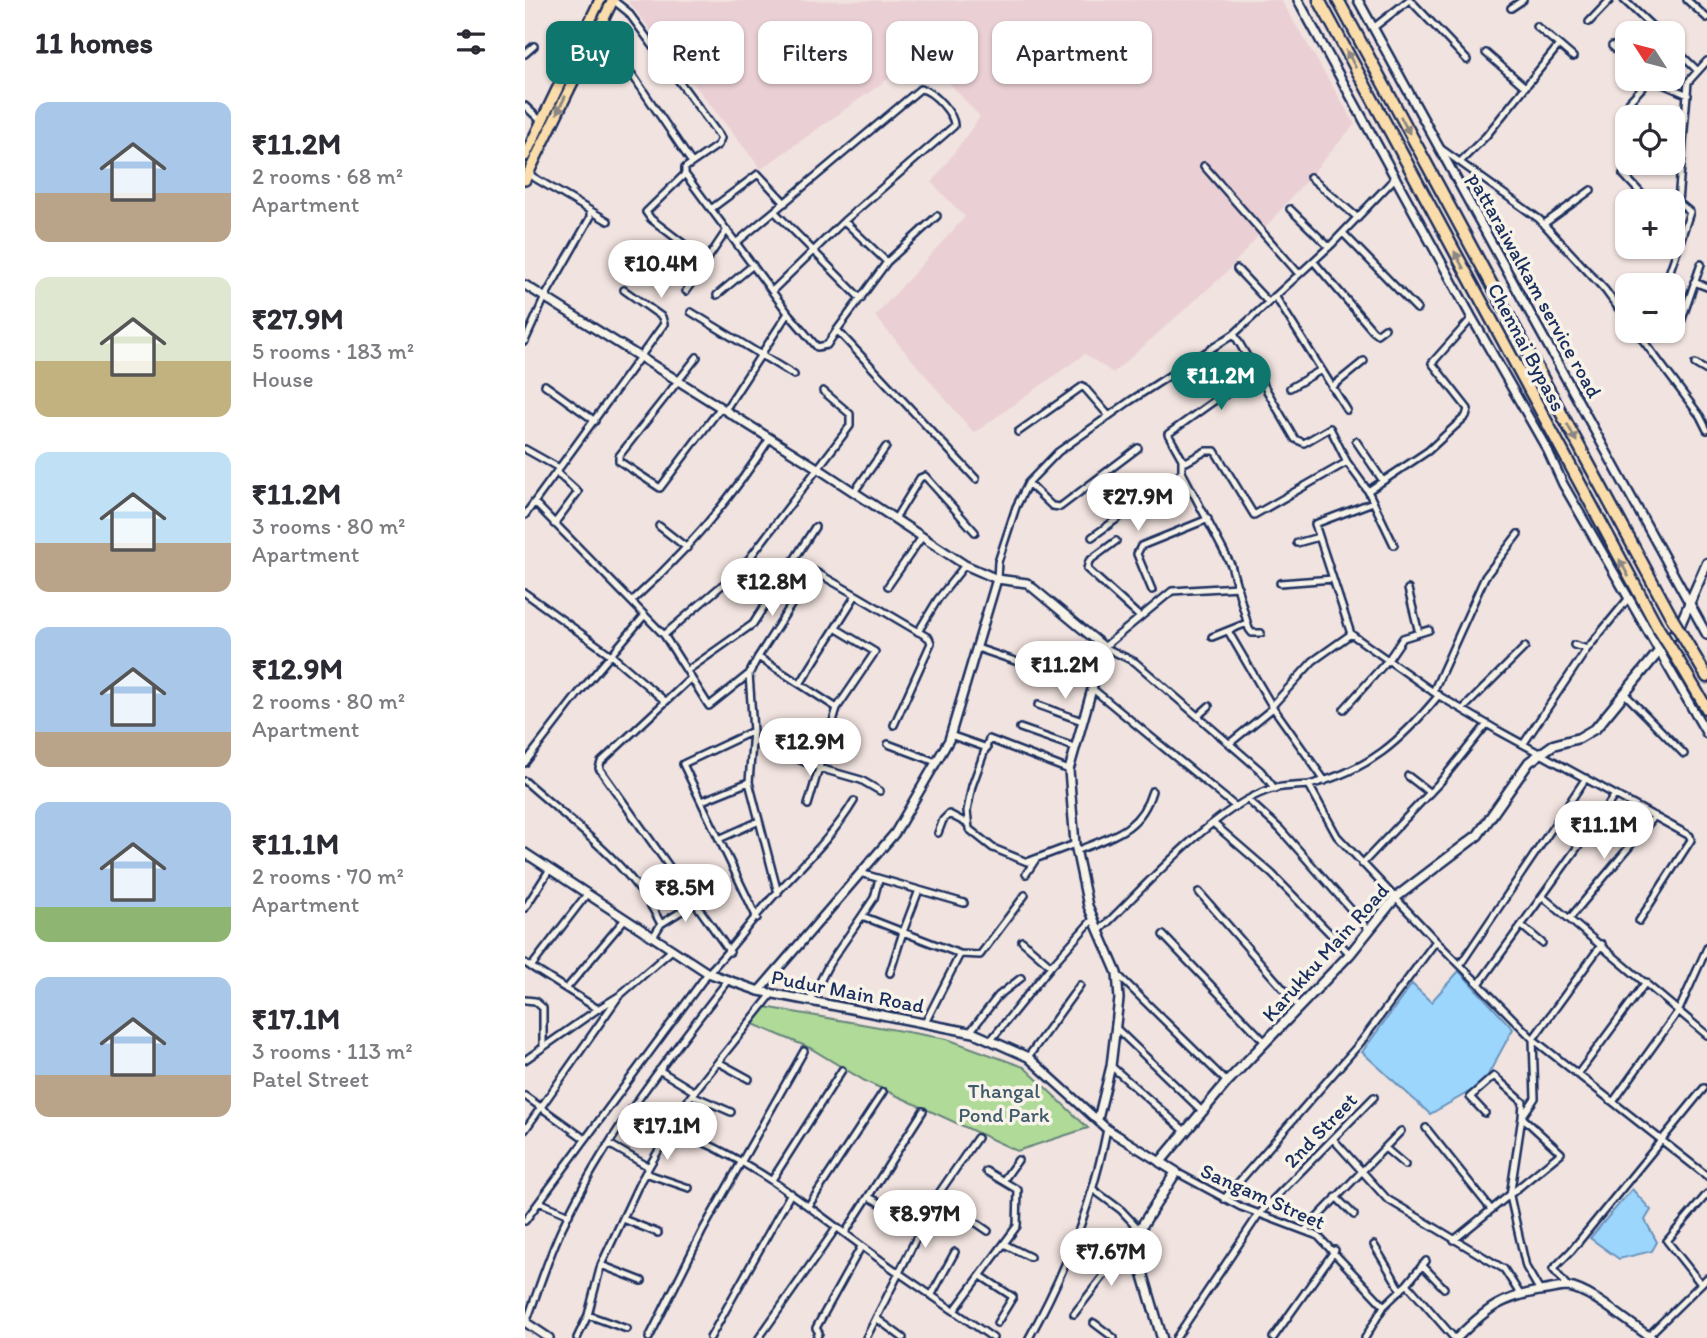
<!DOCTYPE html>
<html lang="en">
<head>
<meta charset="utf-8">
<style>
  :root { --surface:#fff; --page:#f7f7f7; --text:#2b2b33; --muted:#7c7c81; --accent:#0f766e }
  body { margin:0; font-family:Itim,sans-serif; background:var(--page); color:var(--text); height:100vh; display:flex; flex-direction:column; font-size:26px; white-space:nowrap }
  * { box-sizing:border-box; margin:0 }
  p { font-size:23px; color:var(--muted) }
  .icon { flex:none; width:38px; height:38px; fill:none; stroke:currentColor; stroke-width:2; stroke-linecap:round; stroke-linejoin:round }
  .map { position:relative; flex:1; overflow:hidden }
  .side { display:flex; flex-direction:column; background:var(--surface); width:525px }
  .side>* { flex:none }
  .top-card { position:absolute; left:21px; top:21px; width:665px; height:63px; display:flex; gap:14px }
  .needle { width:46px; rotate:306deg }
  .fabs { position:absolute; left:1090px; top:21px; display:grid; gap:14px }
  .fabs a { display:grid; place-items:center; width:70px; height:70px; border-radius:14px; background:var(--surface); box-shadow:0 2px 5px #0004; font-size:35px }
  .price { position:absolute; translate:-50% -60px; padding:0 16px; border-radius:24px; background:#fff; color:#222; font-size:23px; line-height:46px; filter:drop-shadow(0 2px 4px #0008) }
  .price::after { content:''; position:absolute; left:50%; top:42px; width:21px; height:16px; margin-left:-10px; background:inherit; clip-path:polygon(0 0,100% 0,50% 100%) }
  .price.selected { background:var(--accent); color:#fff }
  ul { padding:0; list-style:none }
  li { display:flex; align-items:center; gap:21px; height:175px; padding:0 35px }
  li span { display:grid; place-items:center; flex:none; width:196px; height:140px; border-radius:14px; color:#555 }
  li>.icon { margin-inline-start:auto }
  span .icon { width:84px; height:84px; fill:#fffc; stroke-width:1 }
  li b { font-size:30px }
  h2 { display:flex; justify-content:space-between; align-items:center; height:84px; padding:0 35px; font-size:30px }
  .pill { padding:0 24px; border-radius:14px; background:var(--surface); box-shadow:0 2px 5px #0004; font-size:24px; line-height:63px }
  .pill.selected { background:var(--accent); color:#fff }
  main { display:flex; flex:1; min-height:0 }
  .map>svg:first-child { display:block }
  .built { fill:#ead0d4 }
  .green { fill:#b0da98; stroke:#66847b; stroke-width:2 }
  .water { fill:#9dd6fc; stroke:#6993bd; stroke-width:2 }
  .lines { fill:none; stroke-linecap:round; stroke-linejoin:round }
  .minor-casing { stroke:#1b2f5e; stroke-width:10 }
  .tertiary-casing { stroke:#1b2f5e; stroke-width:12 }
  .secondary-casing { stroke:#1b2f5e; stroke-width:13 }
  .primary-casing { stroke:#1b2f5e; stroke-width:14 }
  .trunk-casing { stroke:#1b2f5e; stroke-width:15 }
  .minor { stroke:#f7f3e8; stroke-width:5 }
  .tertiary { stroke:#f7f3e8; stroke-width:7 }
  .secondary { stroke:#f7f3e8; stroke-width:8 }
  .primary { stroke:#faddab; stroke-width:9 }
  .trunk { stroke:#faddab; stroke-width:10 }
  .trunk-bridge-casing { stroke:#1b2f5e; stroke-width:15; stroke-linecap:butt }
  .trunk-bridge { stroke:#faddab; stroke-width:10 }
  .oneway { fill:#8a8684 }
  .labels { text-anchor:middle; dominant-baseline:central; stroke-width:7; stroke-linejoin:round; paint-order:stroke }
  .street-label { font-size:21px; fill:#1b2f5e; stroke:#f7f3e8 }
  .park-label { font-size:21px; fill:#405a6c; stroke:#f7f3e8 }
</style>
</head>
<body>
<main>
<section class="side">
<h2>11 homes<svg class="icon" aria-label="filters" viewBox="0 0 24 24"><path d="M4 7h16M4 17h16"/><circle cx="9" cy="7" r="2"/><circle cx="15" cy="17" r="2"/></svg></h2>
<ul>
<li><span style="background:linear-gradient(#a9c7e8 65%,#b9a48a 0)"><svg class="icon" aria-label="home" viewBox="0 0 24 24"><path d="M3 11l9-7 9 7M6 9v11h12V9"/></svg></span><div><b>₹11.2M</b><p>2 rooms · 68 m²</p><p>Apartment</p></div></li>
<li><span style="background:linear-gradient(#dfe7d0 60%,#c2b280 0)"><svg class="icon" aria-label="home" viewBox="0 0 24 24"><path d="M3 11l9-7 9 7M6 9v11h12V9"/></svg></span><div><b>₹27.9M</b><p>5 rooms · 183 m²</p><p>House</p></div></li>
<li><span style="background:linear-gradient(#bfe0f5 65%,#b9a48a 0)"><svg class="icon" aria-label="home" viewBox="0 0 24 24"><path d="M3 11l9-7 9 7M6 9v11h12V9"/></svg></span><div><b>₹11.2M</b><p>3 rooms · 80 m²</p><p>Apartment</p></div></li>
<li><span style="background:linear-gradient(#a9c7e8 75%,#b9a48a 0)"><svg class="icon" aria-label="home" viewBox="0 0 24 24"><path d="M3 11l9-7 9 7M6 9v11h12V9"/></svg></span><div><b>₹12.9M</b><p>2 rooms · 80 m²</p><p>Apartment</p></div></li>
<li><span style="background:linear-gradient(#a9c7e8 75%,#8fb573 0)"><svg class="icon" aria-label="home" viewBox="0 0 24 24"><path d="M3 11l9-7 9 7M6 9v11h12V9"/></svg></span><div><b>₹11.1M</b><p>2 rooms · 70 m²</p><p>Apartment</p></div></li>
<li><span style="background:linear-gradient(#a9c7e8 70%,#b9a48a 0)"><svg class="icon" aria-label="home" viewBox="0 0 24 24"><path d="M3 11l9-7 9 7M6 9v11h12V9"/></svg></span><div><b>₹17.1M</b><p>3 rooms · 113 m²</p><p>Patel Street</p></div></li>
</ul>
</section>
<div class="map">
<svg width="1182" height="1338" viewBox="0 0 1182 1338">
  <rect width="100%" height="100%" fill="#f1e3df"/>
  <filter id="ink" filterUnits="userSpaceOnUse"><feTurbulence type="fractalNoise" baseFrequency=".0143" numOctaves="2"/><feDisplacementMap in="SourceGraphic" scale="14" xChannelSelector="R" yChannelSelector="G"/><feConvolveMatrix kernelMatrix="1 2 1 2 8 2 1 2 1" color-interpolation-filters="sRGB"/></filter>
  <g filter="url(#ink)">
    <path class="built" d="M756 0 830 124 701 273 588 373 560 354 449 433 350 316 440 217 407 183 455 117 398 54 236 169 103 1Z"/>
    <path class="green" d="M240 1007 422 1039 499 1067 563 1128 492 1151 340 1081 285 1048 228 1024Z"/>
    <path class="water" d="M934 971 988 1029 958 1084 905 1114 837 1052 887 984 906 1002Z
      M1107 1189 1126 1210 1120 1220 1132 1242 1127 1251 1094 1259 1065 1238Z"/>
    <g class="lines">
      <g class="minor-casing">
        <path id="minor" d="M88 0 103 12 196 138 193 145 167 163
          M885 0 942 60
          M1099 0 1134 33
          M1162 0 1182 18
          M986 8 998 0
          M1064 22 1085 0
          M75 27 167 163 160 168V174L263 313
          M848 28 884 0
          M1034 45 1048 57
          M1087 46 1102 59
          M1148 47 1173 71
          M961 53 999 86
          M0 54 9 46
          M1126 79 1163 95
          M1102 104 1125 79
          M0 106 17 122
          M915 148 1014 219 1080 290 1102 320
          M935 162 961 136 1034 45 1011 26
          M1104 163 1098 174 1123 201
          M679 166 774 274
          M3 174 83 221
          M160 174 121 212 126 219 181 261
          M785 177 833 218
          M186 209 233 174 260 203
          M765 209 804 247
          M250 212 336 299
          M319 221 362 262
          M1019 224 1066 190
          M1148 231 1156 239 1165 212 1153 202 1163 82 1182 61
          M818 233 892 309
          M211 243 395 89C408 90 430 115 429 126L319 221 247 291
          M789 262 848 331 852 334 860 328
          M712 269 743 302
          M1169 282 1182 287
          M1140 285 1156 239
          M161 291 202 230
          M192 295 228 265
          M750 296 822 410
          M166 312 269 375
          M1156 322 1176 264
          M312 330 362 262 412 216
          M1111 331 1175 416 1182 430
          M709 334 770 439 779 443 805 428 822 462 843 491
          M0 341 20 297 65 218V212
          M172 357 94 456V461L135 488 196 407
          M1170 364 1182 371
          M734 376 689 401 643 434 657 459V472L706 565 724 629 727 633H736
          M20 385 70 421
          M807 387 839 361
          M765 388 796 370
          M200 410 263 313 292 347 302 345 312 330 451 479
          M493 432 558 386 584 416
          M831 441 858 481 903 451 941 416 943 409 907 363 947 318
          M0 449 34 468
          M657 459 661 462 681 451H690L729 515 822 462
          M858 481 843 491 869 545
          M503 483 527 506 535 507 613 448
          M329 492 361 447
          M9 502 139 635 184 706 224 674 228 731 224 782 253 893
          M848 502 790 524 826 634 911 694 972 730 1165 836 1166 840 1114 921
          M0 515 139 324 137 317 99 290
          M370 519 395 478 400 476 450 532
          M29 524 53 492 31 472
          M134 526 162 548
          M567 537 657 472
          M591 541 564 561 562 569 615 617
          M772 543 794 537
          M260 573 279 585
          M472 579 473 562 491 507 503 483 533 452 605 401 709 334 807 244 871 177
          M755 583 808 579
          M363 586 397 537
          M713 587 647 591 579 647 610 662 736 771 750 789
          M883 589 894 633
          M627 590 612 554 616 546 683 519
          M0 593 86 655 140 701
          M331 595 404 638 406 643 369 725
          M107 601C160 553 207 498 245 438
          M703 631 747 706
          M393 632 413 599 440 565
          M139 635 217 568 325 426V414L298 391
          M687 637 722 623
          M1049 645 1062 649
          M452 648 493 662
          M233 657 286 574 289 571 331 595 275 684
          M163 670 228 624 290 527
          M224 674 233 657 312 708
          M166 678 76 762 74 768 205 952
          M569 690 711 807
          M908 692 960 577 993 534
          M1100 694 1159 754
          M513 705 557 721
          M819 709 863 660 878 638 904 630
          M938 709 1000 647
          M673 716 684 706
          M495 728 549 747
          M228 731 158 764 232 918
          M425 735 462 748
          M228 740 294 768 336 780 355 791
          M705 743 748 708
          M999 743 1062 649 1103 599
          M363 744 411 762
          M0 763 53 694 119 616
          M544 770 464 739 447 786 442 811 444 829 468 848 502 862 550 844
          M883 776 905 793
          M0 781C48 824 107 865 136 924L128 937
          M800 781 747 706 788 661 826 634
          M784 785C844 770 875 742 914 695
          M1090 795 954 984 1008 1039 1182 1176
          M177 801 224 782
          M724 801 755 829 844 930
          M283 805 312 708 350 652 312 629
          M688 823 747 874 825 954
          M413 833 418 820 424 814 443 824
          M194 839 232 822
          M551 851C587 836 615 831 627 791
          M837 864 916 781 962 724
          M335 873 439 903
          M501 874 511 859
          M674 892 774 1007
          M1018 897 1182 1035
          M0 908 25 869
          M337 916 349 898 354 879
          M1045 918 1130 816
          M136 924 171 902
          M997 926 1017 943
          M574 931C617 890 694 801 751 788 761 786 773 786 784 785L812 836 911 941 836 1042 699 1199
          M638 935 741 1043
          M911 941 954 984
          M0 963 73 1009 0 1060
          M935 965 1061 778
          M526 966 569 918
          M6 967 62 894
          M365 973 378 932 435 954
          M592 974 702 1082
          M41 989 100 919
          M0 1000 10 1001 18 1008V1047
          M285 1001 304 964 337 916 378 932 394 890
          M73 1009 94 996 147 950
          M400 1023 435 954 455 955 500 895
          M590 1027 678 1112
          M445 1032 473 996 496 978
          M1008 1039 1010 1098 997 1117 985 1196 1001 1267 1015 1291
          M1008 1039 1077 944
          M466 1040 526 966 497 941
          M503 1057 555 985
          M193 1062 224 1079
          M586 1066 661 1132
          M134 1070 170 1092
          M1053 1074 1121 982
          M167 1095 206 1112
          M0 1096 60 1139
          M1088 1102 1154 1010 1182 948
          M901 1128 965 1208
          M146 1129C234 1160 299 1221 374 1273L341 1338
          M0 1130 94 996
          M452 1138 412 1196 374 1273 468 1338
          M808 1139 862 1199 979 1269 995 1294
          M84 1144 124 1167
          M860 1148 880 1165
          M651 1172 716 1207 793 1236 859 1306
          M120 1173 164 1188
          M247 1180 317 1070
          M478 1181 493 1160
          M569 1190 596 1210 613 1228
          M412 1196 463 1231
          M344 1197 373 1213
          M811 1197 829 1215
          M14 1202 44 1215
          M284 1205 358 1092
          M98 1219 133 1233
          M0 1221 183 973C206 950 224 923 246 899 274 868 307 838 329 801
          M781 1229 876 1131
          M320 1233 398 1111
          M929 1240 1036 1153 997 1117 998 1102 969 1076 945 1097 960 1113
          M479 1244 505 1257
          M849 1245 876 1290
          M76 1265 117 1281
          M897 1265 919 1288
          M456 1276 488 1297 472 1323
          M882 1284 901 1261
          M1176 1284 1142 1241 1182 1194
          M1043 1287 1028 1269 1046 1251 1179 1088
          M406 1296 430 1252
          M429 1311 492 1226 493 1190 461 1171
          M549 1314 597 1252 608 1245
          M63 1315 102 1329
          M351 1318 378 1338
          M1 1323C13 1291 23 1258 37 1228 80 1137 142 1059 203 980
          M569 1323 589 1338
          M1123 1336 1182 1278
          M52 1338 63 1315 76 1265 115 1182 165 1097 247 994
          M124 1338 178 1230 279 1051
          M185 1338 266 1193
          M234 1338 312 1227
          M291 1338 294 1333 291 1328 336 1247
          M504 1338C540 1273 568 1202 582 1129
          M651 1338 734 1214 849 1097
          M748 1338 810 1250
          M840 1338 859 1306 882 1284 929 1338"/>
      </g>
      <g class="tertiary-casing">
        <path id="tertiary" d="M773 0 947 318 1023 451 1038 484 1182 734
          M833 0 1182 635
          M0 285 294 469 440 565 472 579 424 740 370 833 234 991
          M472 579 502 583 579 647 544 770 550 844 563 906 592 973 594 999 586 1066 573 1119
          M0 853 183 973 234 991 449 1033 503 1057 582 1129 635 1162
          M0 1322 24 1338
          M932 1338C962 1308 978 1296 1021 1290 1027 1289 1036 1287 1043 1287 1067 1290 1105 1325 1127 1338"/>
      </g>
      <g class="secondary-casing">
        <path id="secondary" d="M637 1338 608 1240 651 1172 635 1162 702 1082 825 954 870 898 953 835 1004 762 1028 745 1054 738 1071 728 1154 627 1182 563"/>
      </g>
      <g class="primary-casing">
        <path id="primary" d="M0 156 75 0
          M0 180 88 0"/>
      </g>
      <g class="trunk-casing">
        <path id="trunk" d="M794 0 1133 628
          M813 0 1147 618
          M1166 650 1182 677
          M1152 658 1182 709"/>
      </g>
      <use href="#minor" class="minor"/>
      <use href="#tertiary" class="tertiary"/>
      <use href="#secondary" class="secondary"/>
      <use href="#primary" class="primary"/>
      <use href="#trunk" class="trunk"/>
      <g class="trunk-bridge-casing">
        <path id="trunk-bridge" d="M1147 618 1166 650
          M1133 628 1152 658"/>
      </g>
      <use href="#trunk-bridge" class="trunk-bridge"/>
    </g>
    <defs><path id="oneway-solid" d="M-6-.8H1V-3.2L6.5 0L1 3.2V.8H-6Z" transform="scale(1.75)"/></defs>
    <g class="oneway">
      <use href="#oneway-solid" transform="translate(826 59) rotate(-118)"/>
      <use href="#oneway-solid" transform="translate(36 105) rotate(116)"/>
      <use href="#oneway-solid" transform="translate(880 125) rotate(62)"/>
      <use href="#oneway-solid" transform="translate(934 260) rotate(-118)"/>
      <use href="#oneway-solid" transform="translate(1047 433) rotate(62)"/>
      <use href="#oneway-solid" transform="translate(1099 568) rotate(-118)"/>
    </g>
  </g>
  <g class="labels">
    <g class="street-label">
      <text transform="translate(1010 285) rotate(61)">pattaraiwalkam service road</text>
      <text transform="translate(1002 347) rotate(62)">Chennai Bypass</text>
      <text transform="translate(800 952) rotate(-48)">Karukku Main Road</text>
      <text transform="translate(323 991) rotate(11)">Pudur Main Road</text>
      <text transform="translate(795 1130) rotate(-46)">2nd Street</text>
      <text transform="translate(738 1196) rotate(24)">Sangam Street</text>
    </g>
    <g class="park-label">
      <text x="479" y="1090">Thangal<tspan x="479" dy="24">Pond Park</tspan></text>
    </g>
  </g>
</svg>
<div class="fabs">
<a><svg class="needle" viewBox="-14 -14 28 28"><path d="M0-13l5 13h-10z" fill="#e53935"/><path d="M0 13l5-13h-10z" fill="#7c7c81"/></svg></a>
<a><svg class="icon" aria-label="locate" viewBox="0 0 24 24"><circle cx="12" cy="12" r="6"/><path d="M12 2v4M12 18v4M2 12h4M18 12h4"/></svg></a>
<a>+</a>
<a>−</a>
</div>
<b class="price" style="left:136px;top:300px">₹10.4M</b>
<b class="price selected" style="left:696px;top:412px">₹11.2M</b>
<b class="price" style="left:613px;top:533px">₹27.9M</b>
<b class="price" style="left:247px;top:618px">₹12.8M</b>
<b class="price" style="left:540px;top:701px">₹11.2M</b>
<b class="price" style="left:285px;top:778px">₹12.9M</b>
<b class="price" style="left:1079px;top:861px">₹11.1M</b>
<b class="price" style="left:160px;top:924px">₹8.5M</b>
<b class="price" style="left:142px;top:1162px">₹17.1M</b>
<b class="price" style="left:400px;top:1250px">₹8.97M</b>
<b class="price" style="left:586px;top:1288px">₹7.67M</b>
<div class="top-card">
<a class="pill selected">Buy</a>
<a class="pill">Rent</a>
<a class="pill">Filters</a>
<a class="pill">New</a>
<a class="pill">Apartment</a>
</div>
</div>
</main>
</body>
</html>
